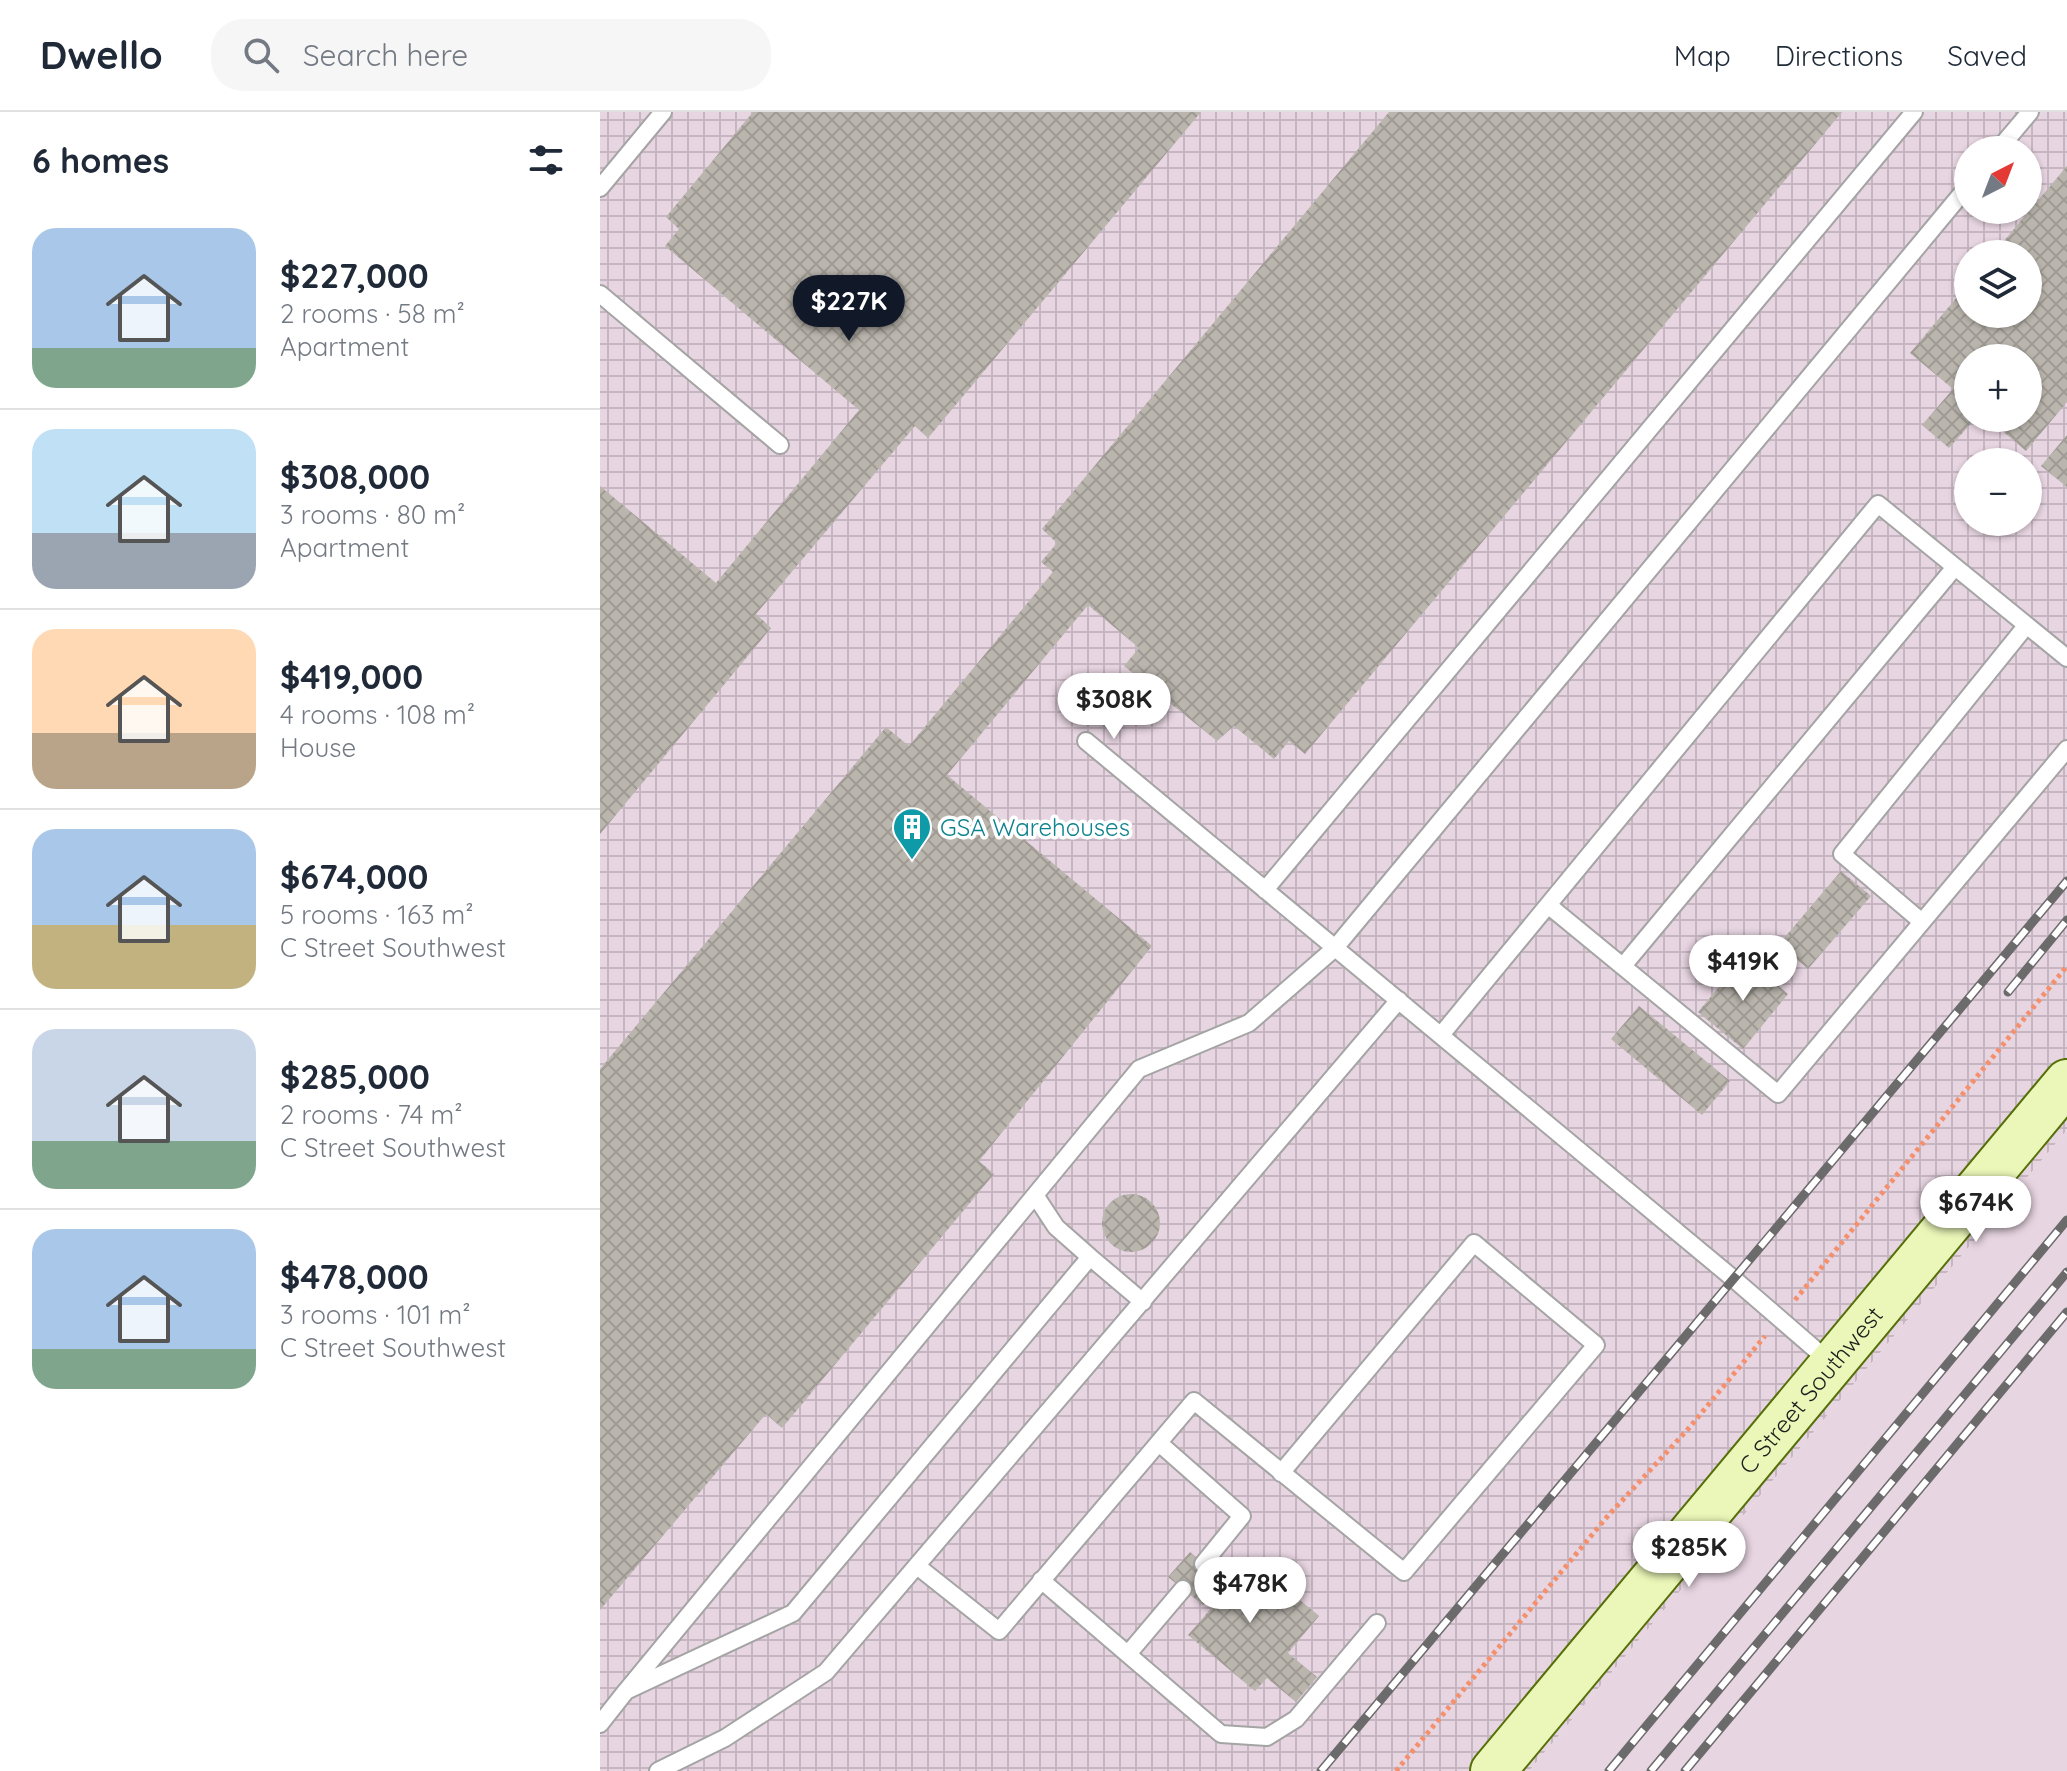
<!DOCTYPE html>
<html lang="en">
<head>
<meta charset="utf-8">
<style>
  :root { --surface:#fff; --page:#f6f6f7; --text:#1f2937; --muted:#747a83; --line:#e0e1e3; --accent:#111827 }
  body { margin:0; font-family:Quicksand,sans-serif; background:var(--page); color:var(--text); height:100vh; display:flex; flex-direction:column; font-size:30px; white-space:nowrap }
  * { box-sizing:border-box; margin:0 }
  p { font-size:26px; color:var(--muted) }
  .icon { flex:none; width:44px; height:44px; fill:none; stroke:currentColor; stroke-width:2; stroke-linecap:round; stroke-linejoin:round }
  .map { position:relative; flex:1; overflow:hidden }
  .side { display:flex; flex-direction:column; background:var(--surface); width:600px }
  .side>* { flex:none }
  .needle { width:52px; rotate:42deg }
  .controls { position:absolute; left:1354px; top:24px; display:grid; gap:16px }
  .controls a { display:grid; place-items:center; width:88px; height:88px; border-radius:50%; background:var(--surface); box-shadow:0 2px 6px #0004; font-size:40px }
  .price { position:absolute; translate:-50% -68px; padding:0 18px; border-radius:28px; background:#fff; color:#222; font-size:26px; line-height:52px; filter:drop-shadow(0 2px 4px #0008) }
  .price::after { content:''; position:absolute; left:50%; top:48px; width:24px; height:18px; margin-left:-12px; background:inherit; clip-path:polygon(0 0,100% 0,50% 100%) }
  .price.current { background:var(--accent); color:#fff }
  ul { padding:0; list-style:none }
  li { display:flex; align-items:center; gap:24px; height:200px; padding:0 32px }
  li+li { border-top:2px solid var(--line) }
  li span { display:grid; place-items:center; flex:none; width:224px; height:160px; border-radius:24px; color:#555 }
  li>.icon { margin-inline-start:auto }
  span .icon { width:96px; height:96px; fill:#fffc; stroke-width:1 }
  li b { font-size:34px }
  h2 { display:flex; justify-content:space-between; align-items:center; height:96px; padding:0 32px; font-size:34px }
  header { display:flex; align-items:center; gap:48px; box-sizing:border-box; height:112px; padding:0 40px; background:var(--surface); border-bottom:2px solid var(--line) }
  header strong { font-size:38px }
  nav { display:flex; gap:44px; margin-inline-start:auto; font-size:28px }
  .search { width:560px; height:72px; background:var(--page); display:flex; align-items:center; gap:20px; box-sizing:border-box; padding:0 28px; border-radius:32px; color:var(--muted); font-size:30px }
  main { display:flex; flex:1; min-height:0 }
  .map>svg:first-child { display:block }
  .industrial { fill:url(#industrial-grid); fill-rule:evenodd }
  .railway { fill:#e7d5e1 }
  .building { fill:url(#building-cross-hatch) }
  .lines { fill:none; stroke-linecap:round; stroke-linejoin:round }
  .service-casing { stroke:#a4a4a4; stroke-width:20 }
  .secondary-casing { stroke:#556f09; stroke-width:48 }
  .path { stroke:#f4906e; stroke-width:5; stroke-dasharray:4 4; stroke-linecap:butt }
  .service { stroke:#fff; stroke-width:16 }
  .secondary { stroke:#eaf7b8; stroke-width:44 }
  .rail-casing { stroke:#6b6b6b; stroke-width:9 }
  .rail { stroke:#fff; stroke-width:6; stroke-dasharray:18; stroke-linecap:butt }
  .labels { text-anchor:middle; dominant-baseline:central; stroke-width:7; stroke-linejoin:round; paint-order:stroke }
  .culture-label { font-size:24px; fill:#0d838f; stroke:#fff; text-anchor:start }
  .street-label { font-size:24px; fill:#1d1d1d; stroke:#fff }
</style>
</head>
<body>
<header>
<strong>Dwello</strong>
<div class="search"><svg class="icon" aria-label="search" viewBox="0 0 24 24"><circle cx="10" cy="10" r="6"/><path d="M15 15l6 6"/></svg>Search here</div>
<nav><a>Map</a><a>Directions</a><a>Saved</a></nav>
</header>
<main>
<section class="side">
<h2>6 homes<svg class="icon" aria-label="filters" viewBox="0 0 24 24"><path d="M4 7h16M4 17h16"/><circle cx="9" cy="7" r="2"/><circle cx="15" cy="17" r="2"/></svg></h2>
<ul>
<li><span style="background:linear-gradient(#a9c7e8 75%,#7fa58c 0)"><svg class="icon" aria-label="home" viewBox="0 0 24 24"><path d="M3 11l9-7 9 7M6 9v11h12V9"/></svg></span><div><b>$227,000</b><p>2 rooms · 58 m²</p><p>Apartment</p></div></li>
<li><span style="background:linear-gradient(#bfe0f5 65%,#9aa5b1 0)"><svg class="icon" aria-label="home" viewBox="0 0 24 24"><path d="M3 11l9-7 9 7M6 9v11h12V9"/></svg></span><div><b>$308,000</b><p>3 rooms · 80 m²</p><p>Apartment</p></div></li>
<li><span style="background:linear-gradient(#ffd9b3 65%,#b9a48a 0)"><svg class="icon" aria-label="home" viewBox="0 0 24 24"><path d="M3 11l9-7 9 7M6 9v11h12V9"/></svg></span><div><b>$419,000</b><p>4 rooms · 108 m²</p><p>House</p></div></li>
<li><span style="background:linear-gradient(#a9c7e8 60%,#c2b280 0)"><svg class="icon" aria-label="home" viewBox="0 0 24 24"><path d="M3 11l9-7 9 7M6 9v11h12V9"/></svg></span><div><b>$674,000</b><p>5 rooms · 163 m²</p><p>C Street Southwest</p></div></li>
<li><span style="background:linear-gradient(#c9d6e8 70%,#7fa58c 0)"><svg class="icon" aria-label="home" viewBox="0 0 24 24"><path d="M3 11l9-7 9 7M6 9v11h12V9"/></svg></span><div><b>$285,000</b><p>2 rooms · 74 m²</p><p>C Street Southwest</p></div></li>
<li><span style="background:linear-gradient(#a9c7e8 75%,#7fa58c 0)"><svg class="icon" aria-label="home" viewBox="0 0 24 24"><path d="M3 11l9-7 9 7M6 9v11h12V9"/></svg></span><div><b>$478,000</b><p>3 rooms · 101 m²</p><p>C Street Southwest</p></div></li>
</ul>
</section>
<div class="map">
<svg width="1467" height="1659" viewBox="0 0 1467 1659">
  <defs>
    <pattern id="industrial-grid" width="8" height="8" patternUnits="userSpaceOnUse" patternTransform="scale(2)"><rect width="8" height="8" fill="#e7d5e1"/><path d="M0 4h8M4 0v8" fill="none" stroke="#c6b6c1"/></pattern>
    <pattern id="building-cross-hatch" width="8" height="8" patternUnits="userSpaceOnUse" patternTransform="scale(2)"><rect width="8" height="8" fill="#bab5ad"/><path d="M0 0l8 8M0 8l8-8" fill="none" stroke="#9f9b94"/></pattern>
  </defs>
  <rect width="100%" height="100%" fill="#eeece3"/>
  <path class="industrial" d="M0 0H1467V1018L929 1659H0ZM1368 38H1428V98H1368ZM1368 142H1428V202H1368ZM1368 246H1428V306H1368ZM1368 350H1428V410H1368Z"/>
  <path class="railway" d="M1467 1018V1659H929Z"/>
  <path class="building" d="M153 0H601L328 326 315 314 156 502 171 516 0 722V374L116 471 259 298 65 134 79 117 66 105Z
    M789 0H1242L705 642 689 629 674 647 634 614 617 629 524 554 539 536 488 493 347 663 552 834 379 1049 394 1062 182 1316 166 1302 0 1498V957L286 615 309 634 453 460 441 450 457 431 442 417Z
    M1467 54V290L1426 339 1387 306H1428V246H1368V306H1376L1349 336 1322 313 1353 277 1310 241 1368 172V202H1428V142H1393Z
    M1467 323V375L1441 354Z
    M1241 759 1271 784 1208 857 1179 832Z
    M1144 845 1188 882 1143 937 1098 900Z
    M1039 894 1130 969 1102 1003 1011 927Z
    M502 1111a29 29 0 1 1 58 0a29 29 0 1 1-58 0Z
    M590 1440 625 1469 620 1475 624 1479 651 1447 719 1504 688 1541 717 1565 696 1590 667 1566 655 1579 588 1523 614 1493 607 1488 603 1493 568 1465Z"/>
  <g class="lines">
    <g class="service-casing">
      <path id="service" d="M1398 38 1430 0
        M0 76 63 0
        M0 182 180 333
        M486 629 1135 1168 1231 1251
        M665 778 1314 0
        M948 793 1178 982 1467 637
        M1322 810 1242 742 1426 514
        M1023 854 1355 455
        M841 923 1278 392 1467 546
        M490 1145 543 1190
        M559 1331 642 1404 603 1452
        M317 1454 399 1519 594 1289 804 1460 996 1233 874 1131 681 1361
        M441 1468 621 1622 667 1625 696 1607 777 1511
        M528 1542 583 1477
        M26 1579 539 957 649 911 735 836 1368 74
        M0 1612 26 1579 193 1501 490 1145 456 1115 435 1083
        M58 1659 125 1626 226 1560 799 888"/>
    </g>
    <g class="secondary-casing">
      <g id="secondary">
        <path id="s1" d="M893 1659 1467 970"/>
      </g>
    </g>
    <path class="path" d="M1195 1188 1467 854
      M796 1659 1006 1406 1089 1316 1165 1224"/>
    <use href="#service" class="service"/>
    <use href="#secondary" class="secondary"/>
    <g class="rail-casing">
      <path id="rail" d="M1408 880 1467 808
        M721 1659 1467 769
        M1009 1659 1467 1108
        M1051 1659 1467 1160
        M1085 1659 1467 1200"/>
    </g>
    <use href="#rail" class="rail"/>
  </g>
  <defs>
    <g id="building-pin" transform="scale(2)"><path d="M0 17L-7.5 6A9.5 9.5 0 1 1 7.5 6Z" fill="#0f9aa8" stroke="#fff"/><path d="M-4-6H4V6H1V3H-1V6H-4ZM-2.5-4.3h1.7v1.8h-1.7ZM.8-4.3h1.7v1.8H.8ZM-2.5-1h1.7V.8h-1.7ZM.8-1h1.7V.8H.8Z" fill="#fff"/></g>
  </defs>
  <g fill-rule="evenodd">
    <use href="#building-pin" x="312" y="715"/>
  </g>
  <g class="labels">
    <g class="culture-label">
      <text x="340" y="715">GSA Warehouses</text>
    </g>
    <g class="street-label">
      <text stroke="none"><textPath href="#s1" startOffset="496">C Street Southwest</textPath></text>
    </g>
  </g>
</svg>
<div class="controls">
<a><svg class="needle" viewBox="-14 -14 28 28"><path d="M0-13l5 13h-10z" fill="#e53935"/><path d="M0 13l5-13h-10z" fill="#747a83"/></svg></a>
<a><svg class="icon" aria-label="layers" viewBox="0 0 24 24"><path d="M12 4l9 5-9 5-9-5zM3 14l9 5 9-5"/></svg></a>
<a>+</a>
<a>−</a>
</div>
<b class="price current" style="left:249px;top:231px">$227K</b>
<b class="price" style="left:514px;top:629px">$308K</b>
<b class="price" style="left:1143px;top:891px">$419K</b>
<b class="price" style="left:1376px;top:1132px">$674K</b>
<b class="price" style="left:1089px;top:1477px">$285K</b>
<b class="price" style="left:650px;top:1513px">$478K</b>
</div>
</main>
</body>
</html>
